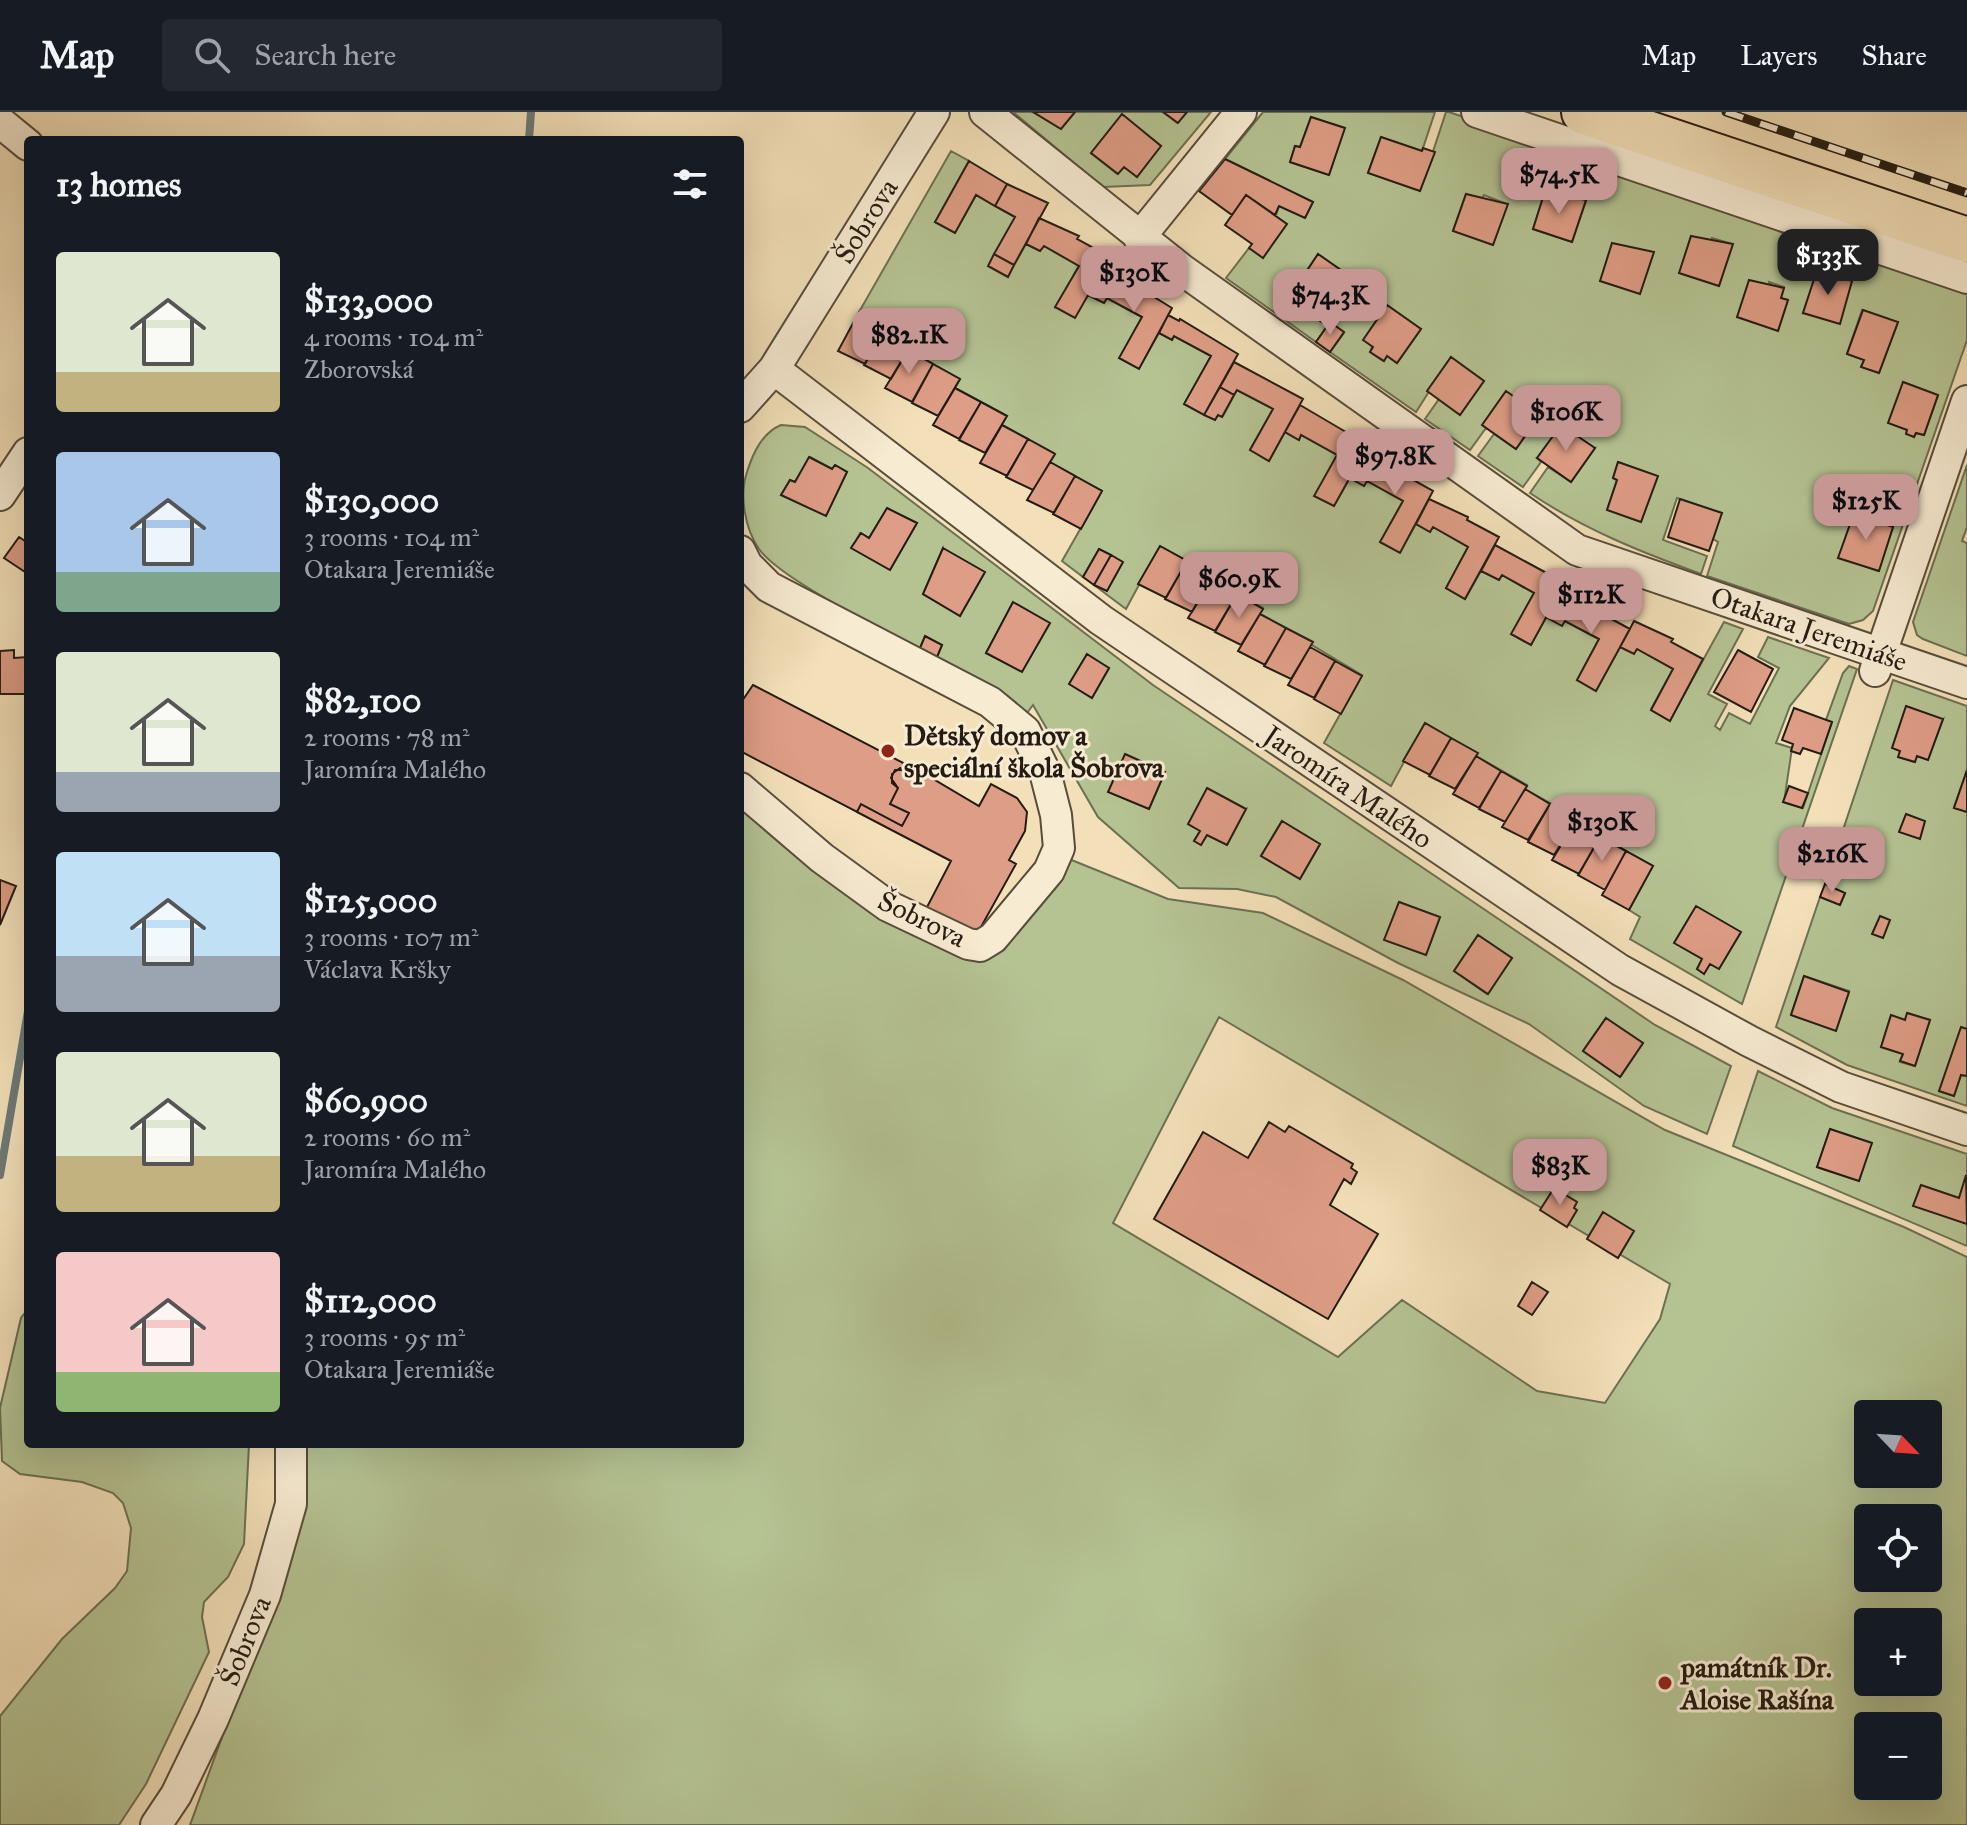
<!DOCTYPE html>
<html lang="en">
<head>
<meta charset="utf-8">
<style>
  :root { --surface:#171b24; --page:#242831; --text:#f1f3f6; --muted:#9ea1a6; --line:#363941; --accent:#c59692 }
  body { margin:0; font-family:"IM FELL Great Primer",serif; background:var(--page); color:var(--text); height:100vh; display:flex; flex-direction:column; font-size:30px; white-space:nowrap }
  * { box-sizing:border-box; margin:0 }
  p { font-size:26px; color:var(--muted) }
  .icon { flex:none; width:44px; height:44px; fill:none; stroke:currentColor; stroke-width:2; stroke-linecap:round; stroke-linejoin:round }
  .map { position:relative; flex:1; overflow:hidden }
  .side { position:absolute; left:24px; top:24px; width:720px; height:1312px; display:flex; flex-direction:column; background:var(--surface); border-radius:8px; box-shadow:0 8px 32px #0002 }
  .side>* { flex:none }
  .needle { width:52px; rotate:115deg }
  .tools { position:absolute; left:1854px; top:1288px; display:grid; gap:16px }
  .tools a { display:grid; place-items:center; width:88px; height:88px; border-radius:8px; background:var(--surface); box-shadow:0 8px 32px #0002; font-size:40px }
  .price { position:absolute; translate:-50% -68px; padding:0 18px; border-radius:16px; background:var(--accent); color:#111; font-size:26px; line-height:52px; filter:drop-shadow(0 2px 4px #0008) }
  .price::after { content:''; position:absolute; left:50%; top:48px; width:24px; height:18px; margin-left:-12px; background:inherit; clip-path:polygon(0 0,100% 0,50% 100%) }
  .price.on { background:#222; color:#fff }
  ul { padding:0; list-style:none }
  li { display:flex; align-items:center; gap:24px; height:200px; padding:0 32px }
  li span { display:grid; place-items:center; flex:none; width:224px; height:160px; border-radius:8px; color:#555 }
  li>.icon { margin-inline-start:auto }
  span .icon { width:96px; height:96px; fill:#fffc; stroke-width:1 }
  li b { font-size:34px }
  h2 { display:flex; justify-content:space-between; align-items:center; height:96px; padding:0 32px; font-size:34px }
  header { display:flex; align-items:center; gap:48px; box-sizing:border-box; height:112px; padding:0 40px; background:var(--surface); border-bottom:2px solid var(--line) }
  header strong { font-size:38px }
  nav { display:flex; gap:44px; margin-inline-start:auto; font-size:28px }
  .search { width:560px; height:72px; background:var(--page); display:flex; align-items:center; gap:20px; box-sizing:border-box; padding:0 28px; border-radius:8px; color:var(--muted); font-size:30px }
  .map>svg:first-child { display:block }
  .green { fill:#b5c393; stroke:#6c7053; stroke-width:2; fill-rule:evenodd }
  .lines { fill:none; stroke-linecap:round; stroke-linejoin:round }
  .stream { stroke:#6e7b77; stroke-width:8 }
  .building { fill:#de9d86; stroke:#241c13; stroke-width:2 }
  .minor-casing { stroke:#584d3c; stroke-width:34 }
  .primary-casing { stroke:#241c13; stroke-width:48 }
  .minor { stroke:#f7ebd2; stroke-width:30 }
  .primary { stroke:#f3e0b9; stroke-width:44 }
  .rail-casing { stroke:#241c13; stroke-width:9 }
  .rail { stroke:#f7ebd2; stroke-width:6; stroke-dasharray:18; stroke-linecap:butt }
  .poi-dot { fill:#8f2418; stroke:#f7ebd2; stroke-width:3 }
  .labels { text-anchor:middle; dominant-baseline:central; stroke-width:6; stroke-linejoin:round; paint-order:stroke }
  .street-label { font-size:28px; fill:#241c13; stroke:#f7ebd2 }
  .poi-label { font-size:28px; font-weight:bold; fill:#241c13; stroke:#f7ebd2; text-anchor:start }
</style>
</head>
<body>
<header>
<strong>Map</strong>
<div class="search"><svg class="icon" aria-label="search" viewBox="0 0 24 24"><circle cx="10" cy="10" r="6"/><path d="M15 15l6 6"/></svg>Search here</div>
<nav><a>Map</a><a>Layers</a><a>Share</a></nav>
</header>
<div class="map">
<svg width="1967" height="1713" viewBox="0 0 1967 1713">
  <rect width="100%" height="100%" fill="#f3e0b9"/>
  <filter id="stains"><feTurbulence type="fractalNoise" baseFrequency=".0025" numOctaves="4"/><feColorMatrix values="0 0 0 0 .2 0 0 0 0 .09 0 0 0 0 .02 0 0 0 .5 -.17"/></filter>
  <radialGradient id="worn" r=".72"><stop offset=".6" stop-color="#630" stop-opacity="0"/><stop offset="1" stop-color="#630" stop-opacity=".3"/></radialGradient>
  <path class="green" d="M1013 0H1033L1061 17 1075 0H1163L1177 11 1187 0H1211L1150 73 1103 75ZM1122 3 1161 34 1137 64 1124 55 1117 62 1091 41Z
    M1263 0H1435L1422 39 1381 25 1368 61 1420 79 1446 0H1449L1964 175 1967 177V228L1873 499 1863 508 1849 512 1707 464 1718 430 1713 427 1721 401 1677 386 1663 428 1707 444 1701 462C1641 440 1583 417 1530 381L1548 355 1571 370 1595 336 1537 346 1541 350 1523 375 1478 344 1494 322 1516 337 1482 313 1486 316 1470 338 1425 307 1439 287 1460 302 1484 269 1451 245 1416 300 1330 240 1344 221 1330 211 1316 230 1226 166 1249 136 1263 145 1279 94 1305 106 1313 90 1225 47ZM1311 5 1344 16 1329 63 1290 50 1295 34 1300 35ZM1545 80 1586 89 1572 130 1533 117ZM1466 82 1482 87 1484 83 1507 92 1493 133 1453 119ZM1691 124 1710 130 1712 126 1732 132 1719 174 1680 161ZM1318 142 1348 163 1343 171 1347 174 1322 210 1288 187ZM1818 158 1852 169 1847 185 1803 201ZM1769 170 1784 175 1781 186 1788 188 1778 219ZM1387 193 1421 217 1397 251 1387 244 1383 249 1370 240ZM1862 198 1898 210 1879 261 1862 255 1864 248 1847 242ZM1903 270 1938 283 1924 323 1916 321 1914 325 1907 318ZM1618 350 1657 364 1641 410 1607 398 1617 368 1613 366ZM1854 402 1893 415 1878 459 1839 445Z
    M951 39 969 49 935 110 955 121 976 83 1015 105 1008 164 1026 132 1040 139 1044 134 1079 154 1056 195 1088 183 1104 191 1107 186 1142 205 1120 246 1139 256 1159 221 1172 228 1174 224 1211 244 1185 291 1215 308 1218 303 1223 304 1237 278 1273 297 1250 338 1269 349 1285 320 1299 328 1301 323 1337 343 1315 384 1334 394 1350 366 1364 374 1367 369 1403 389 1380 430 1400 440 1416 412 1430 420 1433 415 1468 435 1446 476 1465 487 1481 459 1499 468 1502 463 1534 481 1512 522 1531 533 1546 505 1565 509 1599 527 1577 568 1596 578 1620 535 1637 537 1673 557 1651 597 1670 608 1724 510 1743 517 1708 582 1727 592 1715 614 1720 618 1729 601 1750 612 1779 556 1758 545 1768 525 1829 546 1790 594 1776 631 1792 636 1784 690 1803 696 1832 610 1826 608 1843 561 1849 554 1857 557 1742 892 1630 827 1640 805 1629 798 1653 754 1575 710 1577 706 1525 677 1527 673 1476 644 1477 641 1425 611 1391 674 1324 631 1362 563 1260 502 1263 496 1211 468 1213 463 1160 434 1126 497 1094 473 1107 479 1122 450 1099 437 1083 465 1062 449 1102 379 1050 350 1054 341 1002 313 1007 304 955 276 960 267 908 238 912 229 859 200ZM1740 820 1719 857 1710 852 1704 861 1697 857 1702 847Z
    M781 313 805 315 868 356 1153 573 1655 913 1731 954 1707 1022 1644 994 1529 912 1398 851 1276 785 1237 777 1179 776 1098 705 1033 593 1027 601 937 545 942 533 925 525 920 536C884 519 779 466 759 437 745 417 739 383 747 360 753 341 762 321 781 313ZM810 345 832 357 835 353 847 360 826 403 781 383 790 368 795 370ZM887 397 917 411 890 458 852 436 860 421 869 426ZM943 436 960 503 923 482ZM1013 491 1005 550H1004L986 541ZM1087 543 1109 556 1092 585 1070 572ZM1125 643 1165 660 1149 697 1109 680ZM1246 697 1227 733 1207 723 1201 733 1194 729 1200 719ZM1282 709 1320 732 1300 766 1261 744ZM1399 790 1440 805 1426 843 1385 828ZM1478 823 1512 846 1487 882 1454 859ZM1606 906 1643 931 1621 964 1583 939Z
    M1967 353V415L1962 429 1967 431V544L1923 527 1917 523 1913 510Z
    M1893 568 1967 594V658L1954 695 1967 700V917L1961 916 1939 979 1954 984 1961 963 1967 964V994L1847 953 1776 915 1820 785 1840 793 1845 782 1825 772ZM1943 607 1928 648 1917 644 1914 650 1899 645 1900 639ZM1804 864 1849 879 1836 918 1791 903ZM1908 901 1930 908 1915 954 1900 950 1903 942 1881 935 1891 903 1905 908Z
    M740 676 968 832 1069 747 1168 787 1263 801 1403 868 1665 1018 1904 1115 1967 1145V1713H190L302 1406 299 1332H740ZM1219 905 1670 1172 1660 1207 1605 1291 1537 1279 1402 1188 1338 1245 1113 1111ZM1868 1302H1928V1362H1868ZM1868 1406H1928V1466H1868ZM1868 1510H1928V1570H1868ZM1868 1614H1928V1674H1868Z
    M1758 959 1832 996 1967 1042V1063L1959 1086 1921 1073 1914 1093 1967 1112V1134L1733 1034ZM1830 1017 1871 1031 1859 1069 1817 1055Z
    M28 1197V1332H249L244 1432 228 1465 204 1490 202 1505 209 1540 146 1672 119 1713H0V1604L62 1527 115 1476 127 1459 131 1416 123 1391 113 1381 82 1370 20 1362 2 1349 0 1296 21 1206Z"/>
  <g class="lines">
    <path class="stream" d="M529 28 531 0
      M0 1063 28 899"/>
  </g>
  <path class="building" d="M1033 0H1075L1061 17Z
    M1163 0H1187L1178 11Z
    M1122 2 1161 34 1137 65 1124 55 1118 62 1091 41Z
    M1311 5 1345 16 1329 63 1290 50 1295 34 1300 35Z
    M1381 25 1422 39 1423 36 1435 40 1420 79 1368 61Z
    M1225 47 1313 90 1305 106 1279 94 1275 103 1246 83 1232 103 1199 79Z
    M969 49 1007 72 995 94 976 83 955 121 935 110Z
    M1007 72 1048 91 1014 153 994 142 1015 105 995 94Z
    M1545 79 1586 88 1572 130 1533 117Z
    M1466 82 1508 92 1493 133 1453 119Z
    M1246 83 1287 112 1263 146 1249 136 1252 132 1225 113Z
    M1039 106 1079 124 1077 127 1110 145 1075 206 1055 195 1079 154 1044 134 1040 139 1026 132Z
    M1691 124 1733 132 1719 174 1679 161Z
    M1612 131 1654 140 1640 182 1600 169Z
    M994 142 1014 153 1008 165 988 154Z
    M1318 142 1348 163 1343 171 1347 174 1322 210 1288 187Z
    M1817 158 1852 169 1840 212 1803 201Z
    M1101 159 1112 166 1115 161 1172 196 1139 257 1119 246 1142 205 1107 186 1104 191 1088 183Z
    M1749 168 1784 176 1781 186 1788 188 1778 219 1737 205Z
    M1387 193 1421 217 1397 251 1387 244 1384 249 1370 240 1373 235 1363 228Z
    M1863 198 1898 210 1879 261 1861 255 1864 248 1847 242Z
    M859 200 886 215 865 252 838 239Z
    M1168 203 1179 209 1180 207 1238 242 1204 303 1184 292 1211 244 1174 224 1172 228 1159 221Z
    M1330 210 1344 220 1330 240 1316 230Z
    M886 215 913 230 891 267 864 253Z
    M908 238 933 252 912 290 885 276Z
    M1451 245 1484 269 1460 303 1427 279Z
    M1234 250 1303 287 1269 349 1250 338 1273 297 1237 278 1234 283 1220 275Z
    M933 252 960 267 938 304 912 291Z
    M1903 270 1938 283 1924 323 1916 321 1914 325 1906 322 1907 318 1888 311Z
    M1220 275 1234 283 1222 305 1218 303 1215 308 1204 303Z
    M955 276 981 290 959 327 933 313Z
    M1506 279 1540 303 1516 337 1482 313Z
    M981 290 1007 304 985 341 959 328Z
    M1300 293 1368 333 1334 394 1314 384 1337 343 1301 323 1299 328 1285 320Z
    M1002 313 1028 327 1007 364 980 351Z
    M1561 313 1595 336 1571 370 1537 346Z
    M1028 327 1055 342 1033 378 1006 365Z
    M1363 341 1402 359 1401 361 1433 379 1400 441 1380 430 1403 389 1367 369 1364 374 1350 366Z
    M809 345 832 357 835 353 847 360 826 404 781 383 790 368 795 370Z
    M1050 350 1075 364 1054 401 1027 388Z
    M1618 350 1658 364 1641 410 1607 398 1617 368 1613 366Z
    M1075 364 1102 379 1081 417 1053 402Z
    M1429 387 1468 405 1467 408 1499 425 1465 487 1446 476 1468 435 1433 415 1430 420 1416 412Z
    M1680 387 1722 401 1709 439 1668 425Z
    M887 396 917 411 890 458 851 436 861 421 869 426Z
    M1854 401 1893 415 1879 459 1838 446Z
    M19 425 28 431V462L4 446Z
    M1495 433 1565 471 1531 533 1511 522 1534 481 1502 463 1499 468 1481 459Z
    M1160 434 1187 449 1166 486 1138 472Z
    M943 436 985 460 960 504 923 482Z
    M1099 437 1111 443 1094 473 1083 465Z
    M1111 443 1123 450 1107 479 1094 473Z
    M1187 449 1214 463 1192 500 1165 487Z
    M1211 468 1237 482 1215 519 1188 506Z
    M1560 479 1630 517 1596 579 1577 568 1599 527 1565 509 1562 514 1546 505Z
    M1237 482 1263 497 1241 533 1215 520Z
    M1013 490 1050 511 1022 560 986 541Z
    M1260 502 1286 516 1265 553 1238 539Z
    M1634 509 1673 527 1671 530 1703 547 1670 609 1651 598 1673 557 1637 537 1634 542 1620 535Z
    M1286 516 1313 530 1291 567 1264 554Z
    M925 524 942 533 937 545 920 536Z
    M1310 535 1335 549 1314 586 1288 573Z
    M14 538V546L28 545V582H0V539Z
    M1738 538 1773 557 1751 600 1714 580Z
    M1087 542 1109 556 1092 586 1069 572Z
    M1335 549 1362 564 1341 602 1314 587Z
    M753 573 909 654 907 658H895L891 666 898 676 890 692 909 701 902 714 861 692 857 700 740 639V592Z
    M1906 594 1943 607 1928 648 1917 644 1915 650 1898 645 1900 639 1892 636Z
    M1794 596 1832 610 1821 642 1803 636 1800 642 1791 639 1793 632 1782 628Z
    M1425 611 1451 626 1430 663 1403 649Z
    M1451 626 1478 641 1455 677 1429 664Z
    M1125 642 1165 660 1149 697 1108 680Z
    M1476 644 1501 659 1479 696 1453 682Z
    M900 656 928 664 979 694 991 672 1017 686 1027 700 1025 719 1009 748 1016 752 976 824 926 797 951 749 857 700 861 692 902 714 909 701 890 692 898 676 892 671V662Z
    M1967 658V700L1954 696Z
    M1501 659 1527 674 1505 710 1479 697Z
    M1789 674 1808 681 1802 696 1783 690Z
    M1207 676 1246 697 1227 733 1207 723 1201 733 1194 729 1200 719 1188 712Z
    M1525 677 1550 692 1528 728 1502 715Z
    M1550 692 1577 707 1554 743 1528 730Z
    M1906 702 1925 709 1920 727 1899 720Z
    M1282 709 1320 732 1300 767 1261 744Z
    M1575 710 1600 725 1579 762 1552 748Z
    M1600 725 1626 739 1605 778 1578 763Z
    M1626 739 1653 754 1629 798 1602 783Z
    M0 768 16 774 0 813Z
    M1825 772 1845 781 1840 793 1820 785Z
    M1399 790 1440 805 1426 843 1384 828Z
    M1696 794 1741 820 1719 857 1710 852 1704 862 1697 857 1702 847 1674 831Z
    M1880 804 1890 808 1883 826 1872 822Z
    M1478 823 1512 846 1488 882 1454 859Z
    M1804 864 1849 880 1836 919 1791 903Z
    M1907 901 1930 908 1915 954 1900 949 1903 942 1881 935 1891 903 1905 908Z
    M1606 906 1643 931 1620 965 1583 939Z
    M1961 915 1967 917V964L1961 963 1954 984 1939 979Z
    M1269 1010 1285 1020 1289 1014 1353 1052 1351 1056 1357 1060 1351 1072 1344 1067 1330 1093 1378 1122 1328 1207 1154 1107 1203 1020 1248 1046Z
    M1830 1017 1872 1031 1859 1069 1817 1055Z
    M1966 1063 1967 1112 1913 1094 1921 1073 1959 1086Z
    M1554 1076 1577 1090 1574 1096 1577 1098 1567 1115 1540 1098Z
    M1603 1100 1634 1119 1618 1146 1587 1127Z
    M1532 1170 1548 1180 1532 1203 1518 1194Z"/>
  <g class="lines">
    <g class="minor-casing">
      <path id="minor" d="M985 0 1181 157 1577 438 1967 571
        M1477 0 1967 166
        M0 10 28 33
        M1139 126 1241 0
        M774 257 1101 508 1620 858 1749 929 1841 975 1967 1018
        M740 295 774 257 934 0
        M0 383 28 341
        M740 439 747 453 769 475 990 590 1025 619 1045 660 1056 703 1059 736 1049 759 993 826 980 834 968 832 888 794 822 746 740 676
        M1875 559 1967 289
        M156 1713 176 1683 213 1607 265 1483 291 1392V1332"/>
    </g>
    <g class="primary-casing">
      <path id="primary" d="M1584 0 1967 128"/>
    </g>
    <use href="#minor" class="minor"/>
    <use href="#primary" class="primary"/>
    <g class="rail-casing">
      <path id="rail" d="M1726 0 1967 81"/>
    </g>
    <use href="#rail" class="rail"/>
  </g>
  <g class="poi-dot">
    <circle cx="888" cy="639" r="8"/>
    <circle cx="1665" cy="1571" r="8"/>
  </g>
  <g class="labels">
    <g class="street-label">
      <text transform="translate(866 109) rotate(-58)">Šobrova</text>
      <text transform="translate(1809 517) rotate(19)">Otakara Jeremiáše</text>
      <text transform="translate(1348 675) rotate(34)">Jaromíra Malého</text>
      <text transform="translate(922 807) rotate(26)">Šobrova</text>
      <text transform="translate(245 1529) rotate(-68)">Šobrova</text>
    </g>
    <g class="poi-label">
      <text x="904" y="623">Dětský domov a<tspan x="904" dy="32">speciální škola Šobrova</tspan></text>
      <text x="1681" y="1555">památník Dr.<tspan x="1681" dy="32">Aloise Rašína</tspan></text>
    </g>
  </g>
  <rect width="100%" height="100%" filter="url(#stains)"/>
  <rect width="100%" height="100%" fill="url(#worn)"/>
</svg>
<div class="tools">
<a><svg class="needle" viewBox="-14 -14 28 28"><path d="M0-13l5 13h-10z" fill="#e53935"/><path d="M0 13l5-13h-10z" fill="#9ea1a6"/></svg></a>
<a><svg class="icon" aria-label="locate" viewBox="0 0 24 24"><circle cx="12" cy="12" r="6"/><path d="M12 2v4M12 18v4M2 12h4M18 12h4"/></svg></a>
<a>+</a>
<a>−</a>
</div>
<b class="price" style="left:1559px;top:104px">$74.5K</b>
<b class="price on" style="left:1828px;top:185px">$133K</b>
<b class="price" style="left:1134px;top:202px">$130K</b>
<b class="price" style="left:1330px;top:225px">$74.3K</b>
<b class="price" style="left:909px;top:264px">$82.1K</b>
<b class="price" style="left:1566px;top:341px">$106K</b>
<b class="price" style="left:1395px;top:385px">$97.8K</b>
<b class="price" style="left:1866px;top:430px">$125K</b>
<b class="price" style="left:1239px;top:508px">$60.9K</b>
<b class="price" style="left:1591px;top:524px">$112K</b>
<b class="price" style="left:1602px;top:751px">$130K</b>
<b class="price" style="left:1832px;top:783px">$216K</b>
<b class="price" style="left:1560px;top:1095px">$83K</b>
<section class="side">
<h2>13 homes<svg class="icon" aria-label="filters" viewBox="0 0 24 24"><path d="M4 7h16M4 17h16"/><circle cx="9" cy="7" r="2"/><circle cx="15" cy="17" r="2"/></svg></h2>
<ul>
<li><span style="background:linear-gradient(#dfe7d0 75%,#c2b280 0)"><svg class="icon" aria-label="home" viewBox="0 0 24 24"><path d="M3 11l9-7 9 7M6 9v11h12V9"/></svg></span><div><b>$133,000</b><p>4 rooms · 104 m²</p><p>Zborovská</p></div></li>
<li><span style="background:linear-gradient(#a9c7e8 75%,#7fa58c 0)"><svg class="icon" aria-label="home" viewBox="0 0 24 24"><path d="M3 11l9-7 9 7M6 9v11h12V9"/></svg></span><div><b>$130,000</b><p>3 rooms · 104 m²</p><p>Otakara Jeremiáše</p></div></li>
<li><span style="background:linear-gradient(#dfe7d0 75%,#9aa5b1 0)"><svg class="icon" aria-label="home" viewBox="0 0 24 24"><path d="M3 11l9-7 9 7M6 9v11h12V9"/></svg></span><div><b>$82,100</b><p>2 rooms · 78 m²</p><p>Jaromíra Malého</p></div></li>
<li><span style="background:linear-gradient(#bfe0f5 65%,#9aa5b1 0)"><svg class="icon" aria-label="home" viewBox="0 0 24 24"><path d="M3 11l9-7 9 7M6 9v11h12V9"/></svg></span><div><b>$125,000</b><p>3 rooms · 107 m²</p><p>Václava Kršky</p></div></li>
<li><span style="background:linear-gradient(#dfe7d0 65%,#c2b280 0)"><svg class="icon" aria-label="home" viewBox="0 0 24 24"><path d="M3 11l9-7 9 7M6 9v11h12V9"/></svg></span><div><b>$60,900</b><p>2 rooms · 60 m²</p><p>Jaromíra Malého</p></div></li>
<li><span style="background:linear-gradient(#f6c9c9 75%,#8fb573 0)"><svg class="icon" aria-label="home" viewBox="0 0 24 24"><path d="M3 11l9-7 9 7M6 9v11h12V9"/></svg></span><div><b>$112,000</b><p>3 rooms · 95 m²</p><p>Otakara Jeremiáše</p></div></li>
</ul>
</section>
</div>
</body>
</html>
